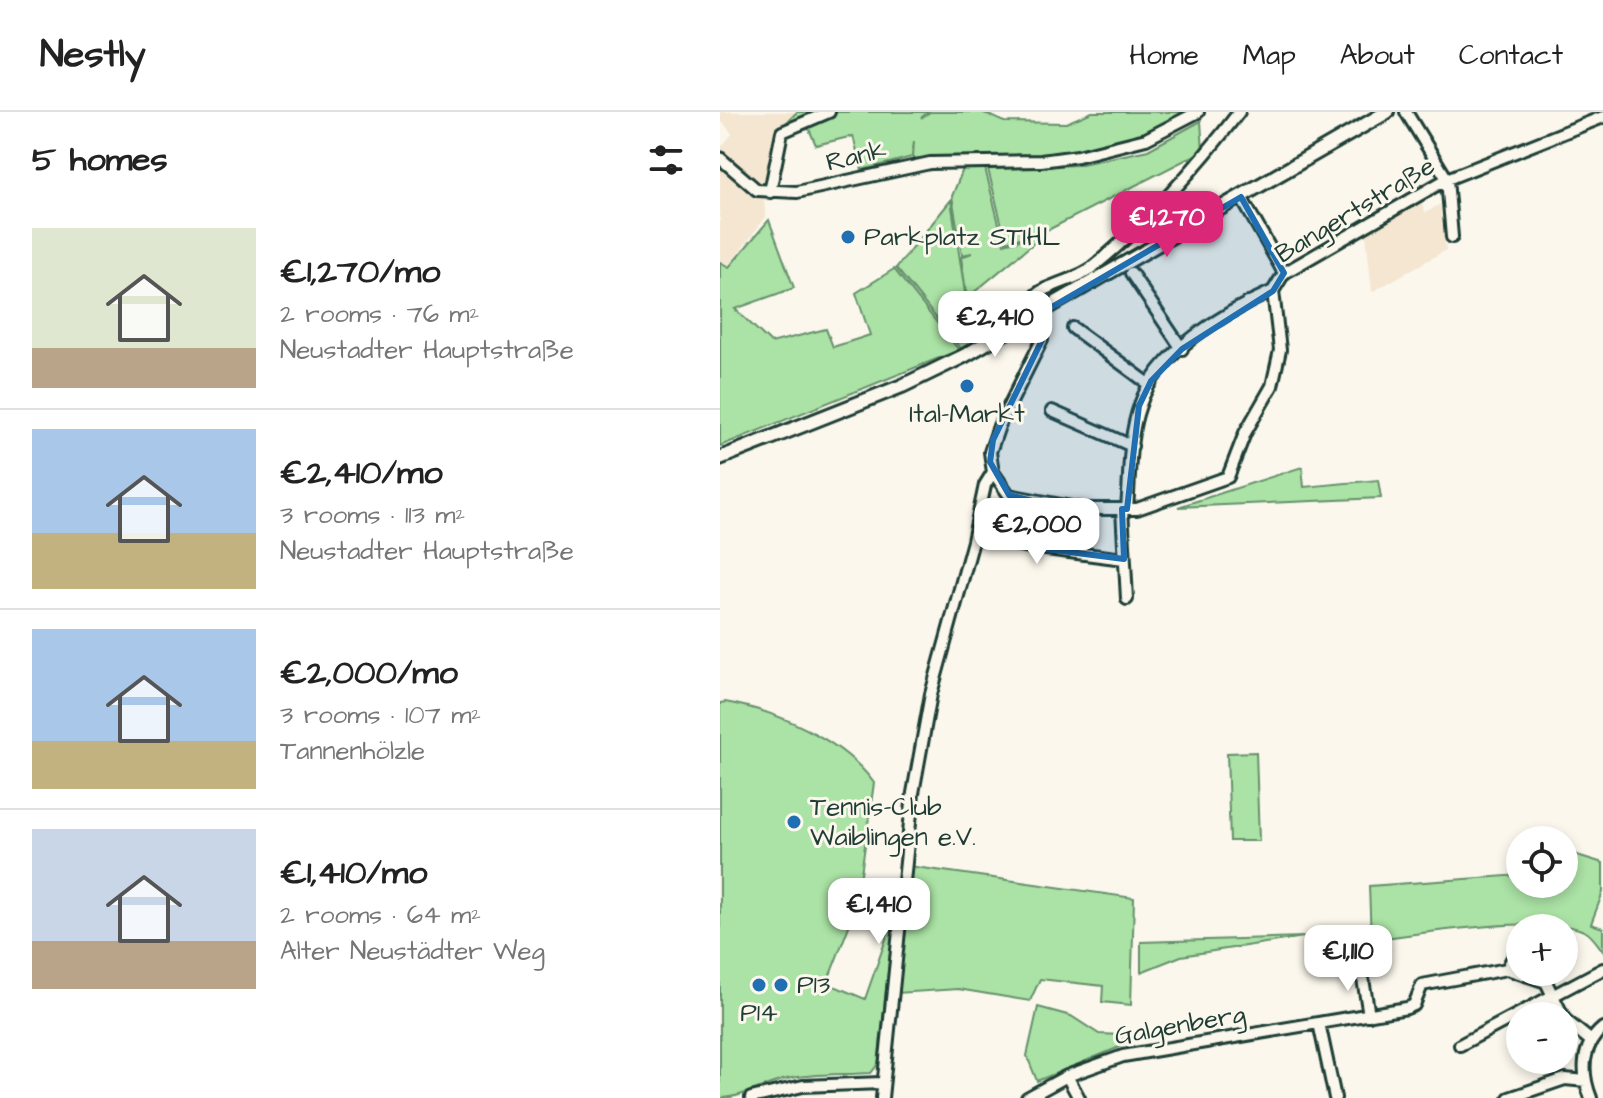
<!DOCTYPE html>
<html lang="en">
<head>
<meta charset="utf-8">
<style>
  :root { --surface:#fff; --page:#f6f6f6; --text:#222; --muted:#767676; --line:#e0e0e0; --accent:#db2777 }
  body { margin:0; font-family:"Architects Daughter",sans-serif; background:var(--page); color:var(--text); height:100vh; display:flex; flex-direction:column; font-size:30px; white-space:nowrap }
  * { box-sizing:border-box; margin:0 }
  p { font-size:26px; color:var(--muted) }
  .icon { flex:none; width:44px; height:44px; fill:none; stroke:currentColor; stroke-width:2; stroke-linecap:round; stroke-linejoin:round }
  .map { position:relative; flex:1; overflow:hidden }
  .details { display:flex; flex-direction:column; background:var(--surface); width:720px }
  .details>* { flex:none }
  .controls { position:absolute; left:786px; top:714px; display:grid; gap:16px }
  .controls a { display:grid; place-items:center; width:72px; height:72px; border-radius:50%; background:var(--surface); box-shadow:0 4px 12px #0003; font-size:40px }
  .price { position:absolute; translate:-50% -68px; padding:0 18px; border-radius:16px; background:#fff; color:#222; font-size:26px; line-height:52px; filter:drop-shadow(0 2px 4px #0008) }
  .price::after { content:''; position:absolute; left:50%; top:48px; width:24px; height:18px; margin-left:-12px; background:inherit; clip-path:polygon(0 0,100% 0,50% 100%) }
  .price.current { background:var(--accent); color:#fff }
  ul { padding:0; list-style:none }
  li { display:flex; align-items:center; gap:24px; height:200px; padding:0 32px }
  li+li { border-top:2px solid var(--line) }
  li span { display:grid; place-items:center; flex:none; width:224px; height:160px; border-radius:0px; color:#555 }
  li>.icon { margin-inline-start:auto }
  span .icon { width:96px; height:96px; fill:#fffc; stroke-width:1 }
  li b { font-size:34px }
  h2 { display:flex; justify-content:space-between; align-items:center; height:96px; padding:0 32px; font-size:34px }
  header { display:flex; align-items:center; gap:48px; box-sizing:border-box; height:112px; padding:0 40px; background:var(--surface); border-bottom:2px solid var(--line) }
  header strong { font-size:38px }
  nav { display:flex; gap:44px; margin-inline-start:auto; font-size:28px }
  main { display:flex; flex:1; min-height:0 }
  .map>svg:first-child { display:block }
  .built { fill:#f4e6d1 }
  .green { fill:#abe2a5; stroke:#65906c; stroke-width:2 }
  .lines { fill:none; stroke-linecap:round; stroke-linejoin:round }
  .minor-casing { stroke:#1f3d34; stroke-width:16 }
  .tertiary-casing { stroke:#1f3d34; stroke-width:18 }
  .minor { stroke:#fbf7ec; stroke-width:10 }
  .tertiary { stroke:#fbf7ec; stroke-width:12 }
  .marked { fill:#1f6fb2; fill-opacity:0.2; stroke:#1f6fb2; stroke-width:6; stroke-linejoin:round }
  .poi-dot { fill:#1f6fb2; stroke:#fbf7ec; stroke-width:3 }
  .labels { text-anchor:middle; dominant-baseline:central; stroke-width:6; stroke-linejoin:round; paint-order:stroke }
  .street-label { font-size:26px; fill:#1f3d34; stroke:#fbf7ec }
  .poi-label { font-size:26px; fill:#1f3d34; stroke:#fbf7ec; text-anchor:start }
</style>
</head>
<body>
<header>
<strong>Nestly</strong>
<nav><a>Home</a><a>Map</a><a>About</a><a>Contact</a></nav>
</header>
<main>
<section class="details">
<h2>5 homes<svg class="icon" aria-label="filters" viewBox="0 0 24 24"><path d="M4 7h16M4 17h16"/><circle cx="9" cy="7" r="2"/><circle cx="15" cy="17" r="2"/></svg></h2>
<ul>
<li><span style="background:linear-gradient(#dfe7d0 75%,#b9a48a 0)"><svg class="icon" aria-label="home" viewBox="0 0 24 24"><path d="M3 11l9-7 9 7M6 9v11h12V9"/></svg></span><div><b>€1,270/mo</b><p>2 rooms · 76 m²</p><p>Neustadter Hauptstraße</p></div></li>
<li><span style="background:linear-gradient(#a9c7e8 65%,#c2b280 0)"><svg class="icon" aria-label="home" viewBox="0 0 24 24"><path d="M3 11l9-7 9 7M6 9v11h12V9"/></svg></span><div><b>€2,410/mo</b><p>3 rooms · 113 m²</p><p>Neustadter Hauptstraße</p></div></li>
<li><span style="background:linear-gradient(#a9c7e8 70%,#c2b280 0)"><svg class="icon" aria-label="home" viewBox="0 0 24 24"><path d="M3 11l9-7 9 7M6 9v11h12V9"/></svg></span><div><b>€2,000/mo</b><p>3 rooms · 107 m²</p><p>Tannenhölzle</p></div></li>
<li><span style="background:linear-gradient(#c9d6e8 70%,#b9a48a 0)"><svg class="icon" aria-label="home" viewBox="0 0 24 24"><path d="M3 11l9-7 9 7M6 9v11h12V9"/></svg></span><div><b>€1,410/mo</b><p>2 rooms · 64 m²</p><p>Alter Neustädter Weg</p></div></li>
</ul>
</section>
<div class="map">
<svg width="883" height="986" viewBox="0 0 883 986">
  <rect width="100%" height="100%" fill="#fbf7ec"/>
  <filter id="ink" filterUnits="userSpaceOnUse"><feTurbulence type="fractalNoise" baseFrequency=".0125" numOctaves="2"/><feDisplacementMap in="SourceGraphic" scale="16" xChannelSelector="R" yChannelSelector="G"/><feConvolveMatrix kernelMatrix="1 2 1 2 8 2 1 2 1" color-interpolation-filters="sRGB"/></filter>
  <g filter="url(#ink)">
    <path class="built" d="M0 0H77L53 26 44 91 46 105 8 154 0 148V37L12 22 3 10 0 12Z
      M700 89 706 101 720 92 726 138 652 180 646 121Z"/>
    <path class="green" d="M77 0H208L201 6 210 0H262L284 10 346 11 372 0H471C431 21 382 41 336 44 289 48 241 46 193 46L194 29 192 45 142 58 133 24 96 33 89 17 65 22 61 16Z
      M481 9 483 39 330 117 286 130 268 57 357 53 428 38Z
      M265 56 284 132 326 121 247 186 241 145 252 141 242 143 232 84 243 57Z
      M231 88 246 188 273 220 242 238 176 156Z
      M49 108 74 176 15 197 51 231 106 217 113 235 150 223 136 181 174 157 239 238 0 334V150L9 155Z
      M582 355 584 375 658 368 661 386 458 395Z
      M5 590C57 599 122 627 154 671L136 796 107 871 145 887 174 804 158 952 151 961C124 963 94 961 67 967 44 972 23 986 0 986V591Z
      M536 640 539 729H510L507 641Z
      M854 742 883 751V780L871 812 883 816V839C878 833 873 824 866 820 832 801 693 822 651 828L649 774 800 763V772H844V761Z
      M188 754 414 786 411 893 382 890 383 874 320 867 310 889 238 877 177 881Z
      M584 825 461 844 421 860V830Z
      M318 895 351 904 379 922 403 923 402 934 317 969 307 944Z"/>
    <g class="lines">
      <g class="minor-casing">
        <path id="minor" d="M519 0C478 54 422 116 369 158 355 168 323 174 314 185L322 228 279 314 270 340 273 360 289 383 362 397H417L508 365 525 321 552 274 560 238 553 179 564 161 727 67 883 5
          M686 0 727 67 732 125
          M0 46 37 78 77 80 210 51 321 49 358 44 426 27 478 0
          M50 80 62 20 109 0
          M521 85 564 161
          M411 161 462 237
          M353 216 429 272
          M332 299 412 334
          M331 392 310 435 404 447
          M402 397 407 487
          M407 397C410 363 408 326 420 293 437 240 505 200 553 179
          M283 430 310 435
          M641 855 649 903
          M787 857 800 832
          M844 907 871 929
          M599 911 615 986
          M740 933 883 857
          M347 964 359 986
          M31 986 83 974 162 971
          M162 986 193 681 211 582 253 429 265 373 273 360
          M307 986 347 964 403 944 687 896 694 893 702 873 787 857 826 870 843 904
          M789 986 845 967 866 969
          M871 986C861 961 861 934 883 916"/>
      </g>
      <g class="tertiary-casing">
        <path id="tertiary" d="M0 346 182 274 244 244 667 0"/>
      </g>
      <use href="#minor" class="minor"/>
      <use href="#tertiary" class="tertiary"/>
    </g>
  </g>
  <path class="marked" d="M521 85 564 161 553 179 462 237 431 269 419 294 407 397H402L404 447 310 435 332 394 289 383 270 350 273 328 322 228 318 203Z"/>
  <g class="poi-dot">
    <circle cx="128" cy="125" r="8"/>
    <circle cx="247" cy="274" r="8"/>
    <circle cx="74" cy="710" r="8"/>
    <circle cx="39" cy="873" r="8"/>
    <circle cx="61" cy="873" r="8"/>
  </g>
  <g class="labels">
    <g class="street-label">
      <text transform="translate(136 44) rotate(-14)">Rank</text>
      <text transform="translate(635 98) rotate(-31)">Bangertstraße</text>
      <text transform="translate(460 913) rotate(-10)">Galgenberg</text>
    </g>
    <g class="poi-label">
      <text x="144" y="125">Parkplatz STIHL</text>
      <text x="247" y="302" text-anchor="middle">Ital-Markt</text>
      <text x="90" y="695">Tennis-Club<tspan x="90" dy="30">Waiblingen e.V.</tspan></text>
      <text x="77" y="873">P13</text>
      <text x="39" y="901" text-anchor="middle">P14</text>
    </g>
  </g>
</svg>
<div class="controls">
<a><svg class="icon" aria-label="locate" viewBox="0 0 24 24"><circle cx="12" cy="12" r="6"/><path d="M12 2v4M12 18v4M2 12h4M18 12h4"/></svg></a>
<a>+</a>
<a>−</a>
</div>
<b class="price current" style="left:447px;top:147px">€1,270</b>
<b class="price" style="left:275px;top:247px">€2,410</b>
<b class="price" style="left:317px;top:454px">€2,000</b>
<b class="price" style="left:159px;top:834px">€1,410</b>
<b class="price" style="left:628px;top:881px">€1,110</b>
</div>
</main>
</body>
</html>
